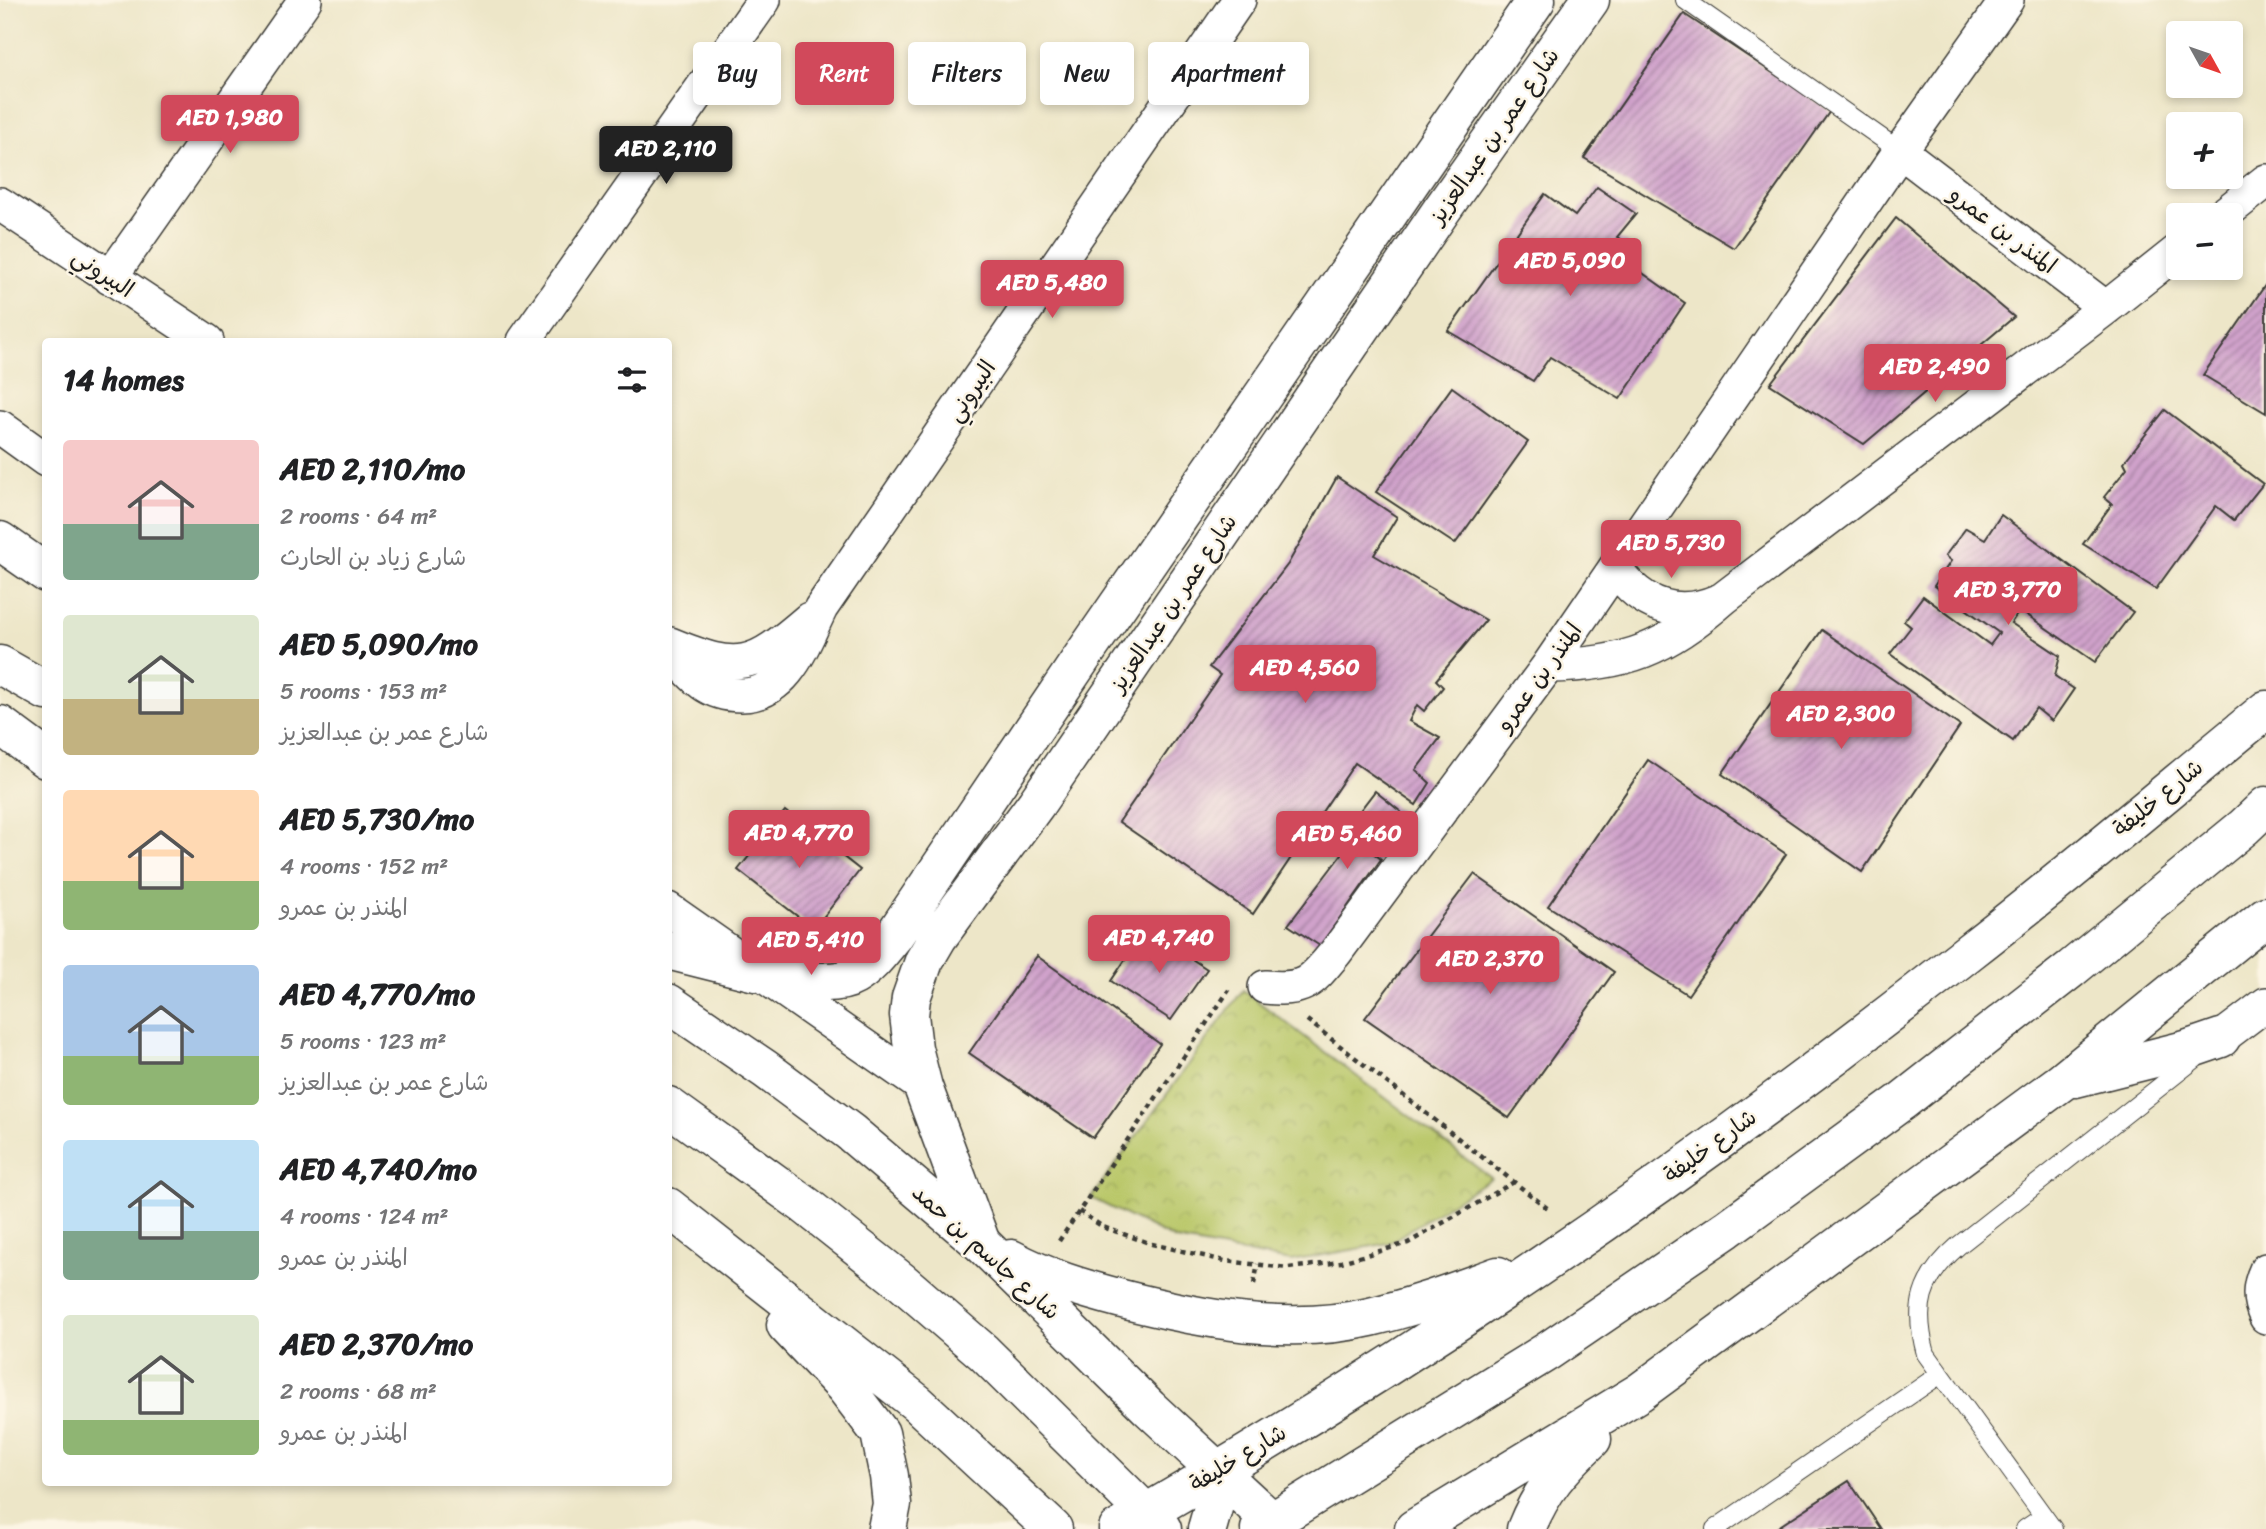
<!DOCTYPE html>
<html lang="en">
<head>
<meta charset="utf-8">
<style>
  :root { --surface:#fff; --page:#f2f2f2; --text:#202124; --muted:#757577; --accent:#d1495b }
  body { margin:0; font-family:Sriracha,"Playpen Sans Arabic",sans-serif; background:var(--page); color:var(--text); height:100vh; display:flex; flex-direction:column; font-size:26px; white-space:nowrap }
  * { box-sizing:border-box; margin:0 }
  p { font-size:23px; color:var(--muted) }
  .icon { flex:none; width:38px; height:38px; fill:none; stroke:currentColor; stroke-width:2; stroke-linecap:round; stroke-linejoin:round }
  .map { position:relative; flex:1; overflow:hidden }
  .drawer { position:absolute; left:42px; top:338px; width:630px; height:1148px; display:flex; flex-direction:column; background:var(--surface); border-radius:7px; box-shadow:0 4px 10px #0003 }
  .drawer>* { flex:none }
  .banner { position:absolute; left:693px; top:42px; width:665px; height:63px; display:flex; gap:14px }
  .needle { width:46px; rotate:130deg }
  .fabs { position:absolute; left:2166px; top:21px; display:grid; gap:14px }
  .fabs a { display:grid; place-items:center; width:77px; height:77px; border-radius:7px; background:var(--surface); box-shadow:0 4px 10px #0003; font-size:35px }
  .price { position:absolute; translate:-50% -60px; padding:0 16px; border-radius:7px; background:var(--accent); color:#fff; font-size:23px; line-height:46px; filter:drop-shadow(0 2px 4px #0008) }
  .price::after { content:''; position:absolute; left:50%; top:42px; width:21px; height:16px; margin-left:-10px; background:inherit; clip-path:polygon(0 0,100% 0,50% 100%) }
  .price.selected { background:#222; color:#fff }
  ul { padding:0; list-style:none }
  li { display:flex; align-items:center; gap:21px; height:175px; padding:0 21px }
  li span { display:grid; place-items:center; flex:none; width:196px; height:140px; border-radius:7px; color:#555 }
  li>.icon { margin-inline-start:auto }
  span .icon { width:84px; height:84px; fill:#fffc; stroke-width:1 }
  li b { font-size:30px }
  h2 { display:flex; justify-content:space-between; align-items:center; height:84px; padding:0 21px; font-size:30px }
  .pill { padding:0 24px; border-radius:7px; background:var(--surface); box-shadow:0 4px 10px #0003; font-size:24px; line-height:63px }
  .pill.selected { background:var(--accent); color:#fff }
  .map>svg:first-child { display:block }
  .park { fill:url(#park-crowns); stroke:#6a7242; stroke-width:2 }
  .building { fill:url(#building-hatch) }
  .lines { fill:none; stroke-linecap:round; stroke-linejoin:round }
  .service-casing { stroke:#3b3a36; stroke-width:20 }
  .minor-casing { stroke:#3b3a36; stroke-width:36 }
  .tertiary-casing { stroke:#3b3a36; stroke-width:41 }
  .primary-casing { stroke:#3b3a36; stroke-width:41 }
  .path { stroke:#3b3a36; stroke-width:4.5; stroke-dasharray:5 5; stroke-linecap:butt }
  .service { stroke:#fff; stroke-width:18 }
  .minor { stroke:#fff; stroke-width:33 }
  .tertiary { stroke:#fff; stroke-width:38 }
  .primary { stroke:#fff; stroke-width:38 }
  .labels { text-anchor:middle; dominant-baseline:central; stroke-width:5; stroke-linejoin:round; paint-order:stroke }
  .street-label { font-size:23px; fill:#1c1c1c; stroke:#fcf5e5 }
</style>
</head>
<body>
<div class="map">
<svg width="2266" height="1529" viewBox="0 0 2266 1529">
  <defs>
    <pattern id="park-crowns" width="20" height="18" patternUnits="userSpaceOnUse" patternTransform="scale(1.75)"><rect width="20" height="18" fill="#b9c769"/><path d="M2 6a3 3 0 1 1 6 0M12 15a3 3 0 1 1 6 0" fill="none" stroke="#9eaa5a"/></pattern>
    <pattern id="building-hatch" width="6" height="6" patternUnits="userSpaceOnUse" patternTransform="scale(1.75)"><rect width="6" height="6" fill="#d0a2cb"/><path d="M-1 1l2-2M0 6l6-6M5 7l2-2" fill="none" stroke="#a883a4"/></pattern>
  </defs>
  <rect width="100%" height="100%" fill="#fcf5e5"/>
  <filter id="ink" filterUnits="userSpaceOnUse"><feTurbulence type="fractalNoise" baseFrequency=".0143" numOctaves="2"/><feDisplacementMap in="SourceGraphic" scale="14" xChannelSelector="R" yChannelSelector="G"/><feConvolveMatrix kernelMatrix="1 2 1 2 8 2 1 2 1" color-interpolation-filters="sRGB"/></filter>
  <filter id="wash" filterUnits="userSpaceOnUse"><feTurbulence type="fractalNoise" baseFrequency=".00686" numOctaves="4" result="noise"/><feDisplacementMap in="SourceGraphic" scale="28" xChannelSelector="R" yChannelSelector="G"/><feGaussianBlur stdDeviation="1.57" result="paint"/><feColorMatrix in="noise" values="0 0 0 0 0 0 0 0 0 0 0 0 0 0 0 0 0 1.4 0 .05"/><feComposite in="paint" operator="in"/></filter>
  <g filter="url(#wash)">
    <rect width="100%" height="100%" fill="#ede6c8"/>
    <path class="park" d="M1243 990 1491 1178 1389 1243 1291 1261 1176 1240 1091 1198Z"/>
    <g id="blocks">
      <path class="building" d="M1684 14 1830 111 1734 248 1584 158Z
        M1597 187 1636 214 1617 237 1630 245 1620 257 1685 303 1620 399 1550 357 1533 381 1448 331 1545 194 1575 216Z
        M1896 218 2014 317 1864 444 1770 384Z
        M2266 284V413L2203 375Z
        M1452 387 1528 442 1455 544 1376 492Z
        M2165 410 2263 484 2234 520 2216 506 2156 589 2083 544 2112 504 2104 497 2127 468 2124 462Z
        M1337 477 1397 517 1374 555 1486 620 1436 680 1443 687 1424 711 1417 705 1409 721 1440 738 1416 770 1430 783 1416 805 1355 763 1253 914 1119 822 1220 675 1209 667 1288 564Z
        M2001 515 2133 612 2095 662 2020 610 2011 623 2060 656 2055 676 2074 689 2052 721 2036 708 2013 741 1890 654 1911 627 1904 621 1923 596 1990 645 1999 633 1934 586 1951 561 1945 556 1966 528 1985 539Z
        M1822 630 1960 726 1862 872 1722 774Z
        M1648 760 1786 854 1688 995 1548 906Z
        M1375 791 1401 812 1372 852 1381 859 1320 946 1288 925 1351 842 1342 834Z
        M785 811 860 870 814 929 738 870Z
        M1474 874 1614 972 1509 1118 1365 1018Z
        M1146 929 1207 969 1171 1020 1111 981Z
        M1037 956 1160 1044 1093 1138 969 1053Z
        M1849 1481 1881 1529H1775Z"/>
    </g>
  </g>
  <g filter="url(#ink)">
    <use href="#blocks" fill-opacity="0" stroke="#3b3a36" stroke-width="2"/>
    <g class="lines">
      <g class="service-casing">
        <path id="service" d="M1685 0 1900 151
          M1715 1529 1939 1375
          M2025 1529 2043 1517
          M2053 1529 1926 1354C1913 1307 1920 1279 1958 1246L2195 1059"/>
      </g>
      <g class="minor-casing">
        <path id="minor" d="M1900 151 2106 308
          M0 204 207 341
          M2223 215 2266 181
          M110 278 305 0
          M524 341 764 0
          M0 427 46 460
          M1616 569C1641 605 1676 619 1718 601
          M670 644C740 673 752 668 809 619
          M668 648C679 659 689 674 702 683 714 692 728 695 742 695 788 694 804 642 821 608L1239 0
          M1548 666C1626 665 1666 649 1724 598L2106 308 2179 250
          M668 909 923 1087
          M1265 987C1306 991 1311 982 1336 952L1548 666 1900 151 2007 0
          M2221 1038 2266 1004
          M2266 1270C2258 1287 2258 1300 2266 1317"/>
      </g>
      <g class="tertiary-casing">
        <path id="tertiary" d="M756 972C783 976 830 990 854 976 870 967 882 950 893 937L1083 656 1536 0
          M981 1243 923 1087 913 1048 909 1015 911 998 924 961 938 937 1036 804 1441 211 1590 0"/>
      </g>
      <g class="primary-casing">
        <path id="primary" d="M0 541 46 573
          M0 665 46 691
          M0 725 46 759
          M668 950 756 972
          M668 1003 765 1069 850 1132 981 1243 1149 1408 1280 1529
          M2075 1078 2186 1050 2221 1038
          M668 1106 805 1205 902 1282 983 1352 1162 1529
          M668 1207 917 1403 1053 1529
          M1011 1259C1046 1278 1084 1289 1122 1299 1200 1319 1290 1336 1370 1317 1414 1307 1456 1291 1498 1276
          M786 1325 845 1387 880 1433 889 1476 892 1504 887 1529
          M1118 1529C1416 1360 1700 1164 1969 952 2070 874 2167 791 2266 710
          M1207 1529 1215 1501 1217 1471
          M1260 1529 1548 1351 1727 1229 1901 1102 2071 969 2244 827 2266 806
          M1414 1529 1640 1392 2063 1081 2266 916
          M1526 1529C1542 1489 1561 1468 1592 1439"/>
      </g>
      <path class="path" d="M1307 1020 1551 1211
        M1079 1211 1103 1227 1152 1244 1225 1261 1288 1268 1341 1262 1408 1243 1514 1182
        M1059 1241 1229 990
        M1254 1284 1258 1264"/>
      <use href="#service" class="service"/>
      <use href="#minor" class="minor"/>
      <use href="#tertiary" class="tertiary"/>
      <use href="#primary" class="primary"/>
    </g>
  </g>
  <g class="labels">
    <g class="street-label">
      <text transform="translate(1494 136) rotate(-55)">شارع عمر بن عبدالعزيز</text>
      <text transform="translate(2003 230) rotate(37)">المنذر بن عمرو</text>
      <text transform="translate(103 273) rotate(34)">البيروني</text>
      <text transform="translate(971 391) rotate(-56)">البيروني</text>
      <text transform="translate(1173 603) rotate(-56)">شارع عمر بن عبدالعزيز</text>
      <text transform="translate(1539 677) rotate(-54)">المنذر بن عمرو</text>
      <text transform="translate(2158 798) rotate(-39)">شارع خليفة</text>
      <text transform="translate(1710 1146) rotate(-36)">شارع خليفة</text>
      <text transform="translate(986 1252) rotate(42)">شارع جاسم بن حمد</text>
      <text transform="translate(1238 1458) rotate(-31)">شارع خليفة</text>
    </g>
  </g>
</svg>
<div class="fabs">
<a><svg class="needle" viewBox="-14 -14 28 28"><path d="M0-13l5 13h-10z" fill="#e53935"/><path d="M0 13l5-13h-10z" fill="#757577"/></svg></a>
<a>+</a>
<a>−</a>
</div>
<b class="price" style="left:230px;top:155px">AED 1,980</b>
<b class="price selected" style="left:666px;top:186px">AED 2,110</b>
<b class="price" style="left:1570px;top:298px">AED 5,090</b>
<b class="price" style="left:1052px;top:320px">AED 5,480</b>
<b class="price" style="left:1935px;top:404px">AED 2,490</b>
<b class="price" style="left:1671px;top:580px">AED 5,730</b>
<b class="price" style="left:2008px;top:627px">AED 3,770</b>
<b class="price" style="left:1305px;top:705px">AED 4,560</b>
<b class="price" style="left:1841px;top:751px">AED 2,300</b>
<b class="price" style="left:799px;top:870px">AED 4,770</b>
<b class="price" style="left:1347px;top:871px">AED 5,460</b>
<b class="price" style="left:1159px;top:975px">AED 4,740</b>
<b class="price" style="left:811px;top:977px">AED 5,410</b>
<b class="price" style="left:1490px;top:996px">AED 2,370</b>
<div class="banner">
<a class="pill">Buy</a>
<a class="pill selected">Rent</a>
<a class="pill">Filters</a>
<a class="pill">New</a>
<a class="pill">Apartment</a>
</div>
<section class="drawer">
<h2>14 homes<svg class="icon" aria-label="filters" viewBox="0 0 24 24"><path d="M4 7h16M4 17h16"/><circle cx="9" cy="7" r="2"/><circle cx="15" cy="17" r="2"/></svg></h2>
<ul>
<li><span style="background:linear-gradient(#f6c9c9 60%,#7fa58c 0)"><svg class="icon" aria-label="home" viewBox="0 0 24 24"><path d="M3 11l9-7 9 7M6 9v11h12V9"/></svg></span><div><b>AED 2,110/mo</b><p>2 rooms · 64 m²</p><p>شارع زياد بن الحارث</p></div></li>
<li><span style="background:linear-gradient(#dfe7d0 60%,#c2b280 0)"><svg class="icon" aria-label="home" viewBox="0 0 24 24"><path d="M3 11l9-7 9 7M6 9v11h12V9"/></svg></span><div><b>AED 5,090/mo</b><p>5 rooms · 153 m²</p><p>شارع عمر بن عبدالعزيز</p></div></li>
<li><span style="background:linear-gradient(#ffd9b3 65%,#8fb573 0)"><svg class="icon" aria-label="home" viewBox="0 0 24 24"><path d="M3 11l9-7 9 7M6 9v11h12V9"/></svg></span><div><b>AED 5,730/mo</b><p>4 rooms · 152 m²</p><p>المنذر بن عمرو</p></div></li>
<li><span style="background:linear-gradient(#a9c7e8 65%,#8fb573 0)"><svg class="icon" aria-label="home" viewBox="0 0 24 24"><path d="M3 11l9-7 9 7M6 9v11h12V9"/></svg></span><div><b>AED 4,770/mo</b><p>5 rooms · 123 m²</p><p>شارع عمر بن عبدالعزيز</p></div></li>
<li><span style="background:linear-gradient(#bfe0f5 65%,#7fa58c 0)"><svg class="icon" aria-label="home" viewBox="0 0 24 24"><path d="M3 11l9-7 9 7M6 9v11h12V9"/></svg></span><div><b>AED 4,740/mo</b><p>4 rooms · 124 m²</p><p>المنذر بن عمرو</p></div></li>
<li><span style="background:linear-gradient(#dfe7d0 75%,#8fb573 0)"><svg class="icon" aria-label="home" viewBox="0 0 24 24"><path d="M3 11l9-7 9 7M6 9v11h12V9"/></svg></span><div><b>AED 2,370/mo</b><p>2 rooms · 68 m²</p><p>المنذر بن عمرو</p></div></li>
</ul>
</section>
</div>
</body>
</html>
